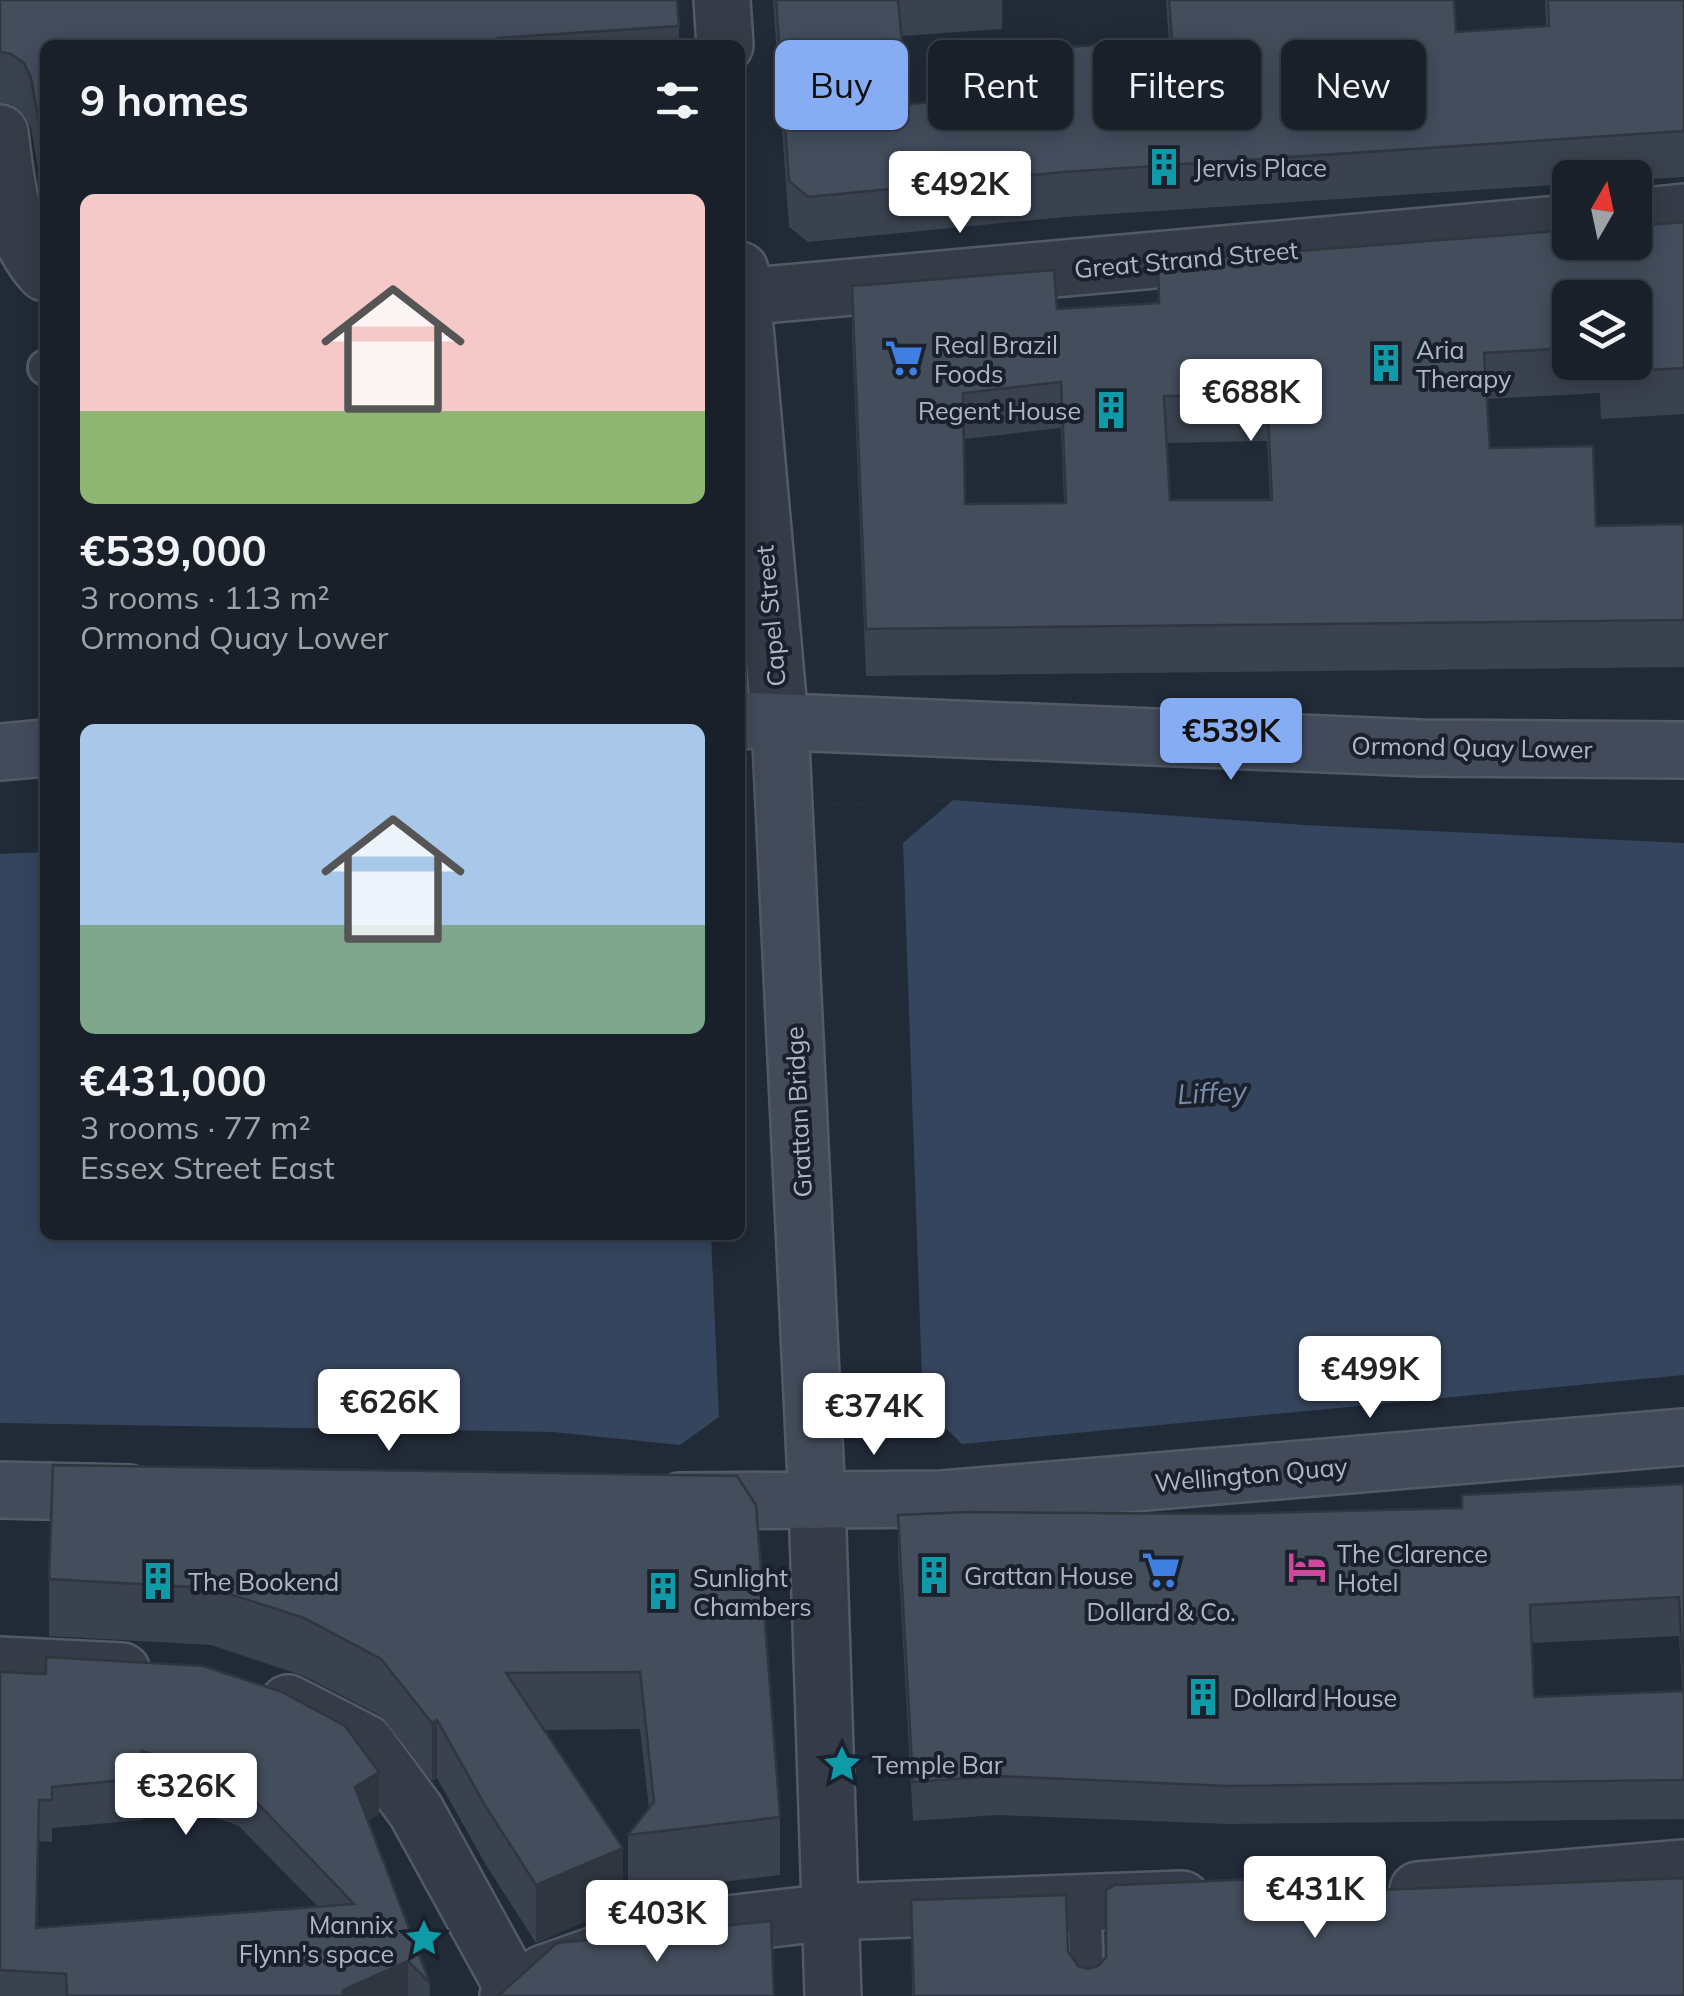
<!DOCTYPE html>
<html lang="en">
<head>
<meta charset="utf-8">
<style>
  :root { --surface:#192029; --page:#222831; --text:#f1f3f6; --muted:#9fa3a8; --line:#373e46; --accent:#86acf3 }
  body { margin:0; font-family:Mulish,sans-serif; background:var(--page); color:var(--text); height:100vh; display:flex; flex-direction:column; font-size:38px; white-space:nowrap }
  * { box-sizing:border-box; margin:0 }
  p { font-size:32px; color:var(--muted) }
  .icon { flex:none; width:55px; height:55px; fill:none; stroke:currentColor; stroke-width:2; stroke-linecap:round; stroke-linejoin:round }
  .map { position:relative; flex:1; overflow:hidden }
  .panel { position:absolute; left:40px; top:40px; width:705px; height:1200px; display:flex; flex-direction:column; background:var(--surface); border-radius:15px; box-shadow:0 5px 25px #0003,0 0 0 2px var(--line) }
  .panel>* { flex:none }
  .top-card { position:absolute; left:775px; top:40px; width:758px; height:90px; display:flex; gap:20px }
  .needle { width:65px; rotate:9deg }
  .tools { position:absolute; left:1552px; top:160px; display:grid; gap:20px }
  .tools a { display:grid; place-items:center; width:100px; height:100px; border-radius:15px; background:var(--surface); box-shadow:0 5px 25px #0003,0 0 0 2px var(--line); font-size:50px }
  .price { position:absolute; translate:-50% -85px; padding:0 22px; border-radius:10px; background:#fff; color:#222; font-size:32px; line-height:65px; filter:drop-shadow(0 2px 5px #0008) }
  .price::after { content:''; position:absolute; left:50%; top:60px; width:30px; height:22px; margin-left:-15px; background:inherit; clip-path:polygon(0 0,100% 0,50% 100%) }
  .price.selected { background:var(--accent); color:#111 }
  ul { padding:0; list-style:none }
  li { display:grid; align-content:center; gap:20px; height:530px; padding:0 40px }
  li span { display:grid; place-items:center; height:310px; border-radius:15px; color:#555 }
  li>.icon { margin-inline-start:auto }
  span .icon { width:180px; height:180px; fill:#fffc; stroke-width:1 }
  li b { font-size:42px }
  h2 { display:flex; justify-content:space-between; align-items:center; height:120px; padding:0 40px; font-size:42px }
  .tag { padding:0 35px; border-radius:15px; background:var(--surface); box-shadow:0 5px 25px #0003,0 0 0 2px var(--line); font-size:35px; line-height:90px }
  .tag.selected { background:var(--accent); color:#111 }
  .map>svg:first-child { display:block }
  .water { fill:#36455e }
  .pier { fill:#212a37 }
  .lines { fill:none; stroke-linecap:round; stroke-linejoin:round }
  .lane-casing { stroke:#525a65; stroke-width:38 }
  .street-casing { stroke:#525a65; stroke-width:60 }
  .secondary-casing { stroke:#525a65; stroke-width:60 }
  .lane { stroke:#353c48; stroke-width:32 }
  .street { stroke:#353c48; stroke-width:55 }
  .secondary { stroke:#434b5b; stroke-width:55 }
  .wall { fill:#3a424f; fill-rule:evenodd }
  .shaded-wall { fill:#2f3640 }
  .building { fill:#434d5c; stroke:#2f3640; stroke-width:2.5; fill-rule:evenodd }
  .labels { text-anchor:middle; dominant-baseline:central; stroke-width:8; stroke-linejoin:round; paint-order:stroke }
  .poi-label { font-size:25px; fill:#afb7c4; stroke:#1a212c; text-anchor:start }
  .street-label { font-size:25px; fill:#afb7c4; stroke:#1a212c }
  .water-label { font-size:28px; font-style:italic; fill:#788dab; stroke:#1a212c }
</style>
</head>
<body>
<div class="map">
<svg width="1684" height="1996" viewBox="0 0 1684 1996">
  <rect width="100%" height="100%" fill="#212a37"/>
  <path class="water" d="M953 800 1304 825 1684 843V1375L962 1444 680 1445 553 1432 0 1423V854L45 852V1235H740V808Z"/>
  <path class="pier" d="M953 800 903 843 923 1406 962 1444 680 1445 719 1417 711 1235H740V808Z"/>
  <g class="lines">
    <g class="lane-casing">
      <path id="lane" d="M45 368V367
        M1084 1903 1088 1996"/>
    </g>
    <g class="street-casing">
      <path id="street" d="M722 0 725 45
        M0 133C6 182 10 236 45 273
        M1635 217 1684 212
        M740 270 780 722
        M740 297 1570 223
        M817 1501 833 1996
        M0 1665 122 1671
        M288 1703 366 1743 416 1811 515 1991
        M1418 1890 1684 1868
        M508 1996 544 1973 661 1932 830 1912 1182 1899"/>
    </g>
    <g class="secondary-casing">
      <path id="secondary" d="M740 720 1421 748 1684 750
        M780 722 817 1501
        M0 752 45 748
        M0 1490 129 1493
        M680 1501 943 1499 1684 1437"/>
    </g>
    <use href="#lane" class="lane"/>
    <use href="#street" class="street"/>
    <use href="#secondary" class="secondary"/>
  </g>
  <path class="wall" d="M0 0 679 26V45H45V208L31 128 24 114 11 104 0 103Z
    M773 0H1002V29L901 36 908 104 1067 92V47L1169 41 1166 0H1454L1456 32 1546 26 1545 0H1684V177L1635 180V178H1570V184L1064 217 808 242 789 227Z
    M1684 222V414L1601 419 1600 393 1487 399 1490 448 1596 526 1684 524V667L866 676 852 333V286L1057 309 1158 303V262ZM1570 298 1635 362H1570ZM1061 428 1064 503 965 504 964 439ZM1267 441 1270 500H1170L1167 443Z
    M737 1476 780 1817V1875L628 1893V1835L649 1809 640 1729 544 1730 623 1905 536 1943 486 1865 437 1778 432 1781 381 1716 304 1676 211 1645 49 1636V1579Z
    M1684 1484V1819L1228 1824 997 1815 913 1821 898 1554V1515L1221 1514 1462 1508ZM1679 1636 1682 1691 1534 1697 1531 1643Z
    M0 1672 379 1814 368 1821 430 1983V1996H0ZM143 1793 239 1826 317 1906 37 1928 39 1841 52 1842V1828L143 1820Z
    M1353 1891 1684 1996H912L911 1900 1068 1951 1078 1966 1088 1969Z"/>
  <path class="shaded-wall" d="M437 1720V1778L432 1781V1723Z
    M379 1772V1814L355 1829V1787Z
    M39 1800V1841L36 1970V1928Z
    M623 1848V1905L536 1943V1885Z
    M408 1961V1996H343V1990Z"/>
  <path class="building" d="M0 0H677L679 26 498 38 499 45H45V157L31 78 24 63 11 54 0 52Z
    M776 0H898L908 104 1070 92 1067 47 1172 40 1169 0H1454L1456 32 1549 26 1548 0H1684V131L1064 172 808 197 789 181Z
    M1684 222V368L1601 373V362H1635V298H1570V348L1484 353 1490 448 1593 446 1596 526 1684 524V620L866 629 852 286 1054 270 1057 309 1159 303 1158 262 1570 230V242H1635V226ZM1061 382 1066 503 965 504 963 393ZM1267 395 1272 500H1170L1164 396Z
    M53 1465 737 1476 756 1505 780 1817 628 1835 654 1802 640 1672 506 1673 623 1848 536 1885 486 1807 437 1720 432 1723 381 1659 304 1618 211 1588 49 1579Z
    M1684 1484V1780L1228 1786 997 1776 913 1782 898 1515 968 1512 1221 1514 1462 1508V1495ZM1679 1597 1684 1691 1534 1697 1530 1605Z
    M46 1657 203 1666 282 1692 345 1726 379 1772 355 1787 430 1983 408 1961 343 1990V1996H67L66 1974 0 1970V1672L46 1674ZM142 1751 239 1784 354 1904 36 1928 39 1800H52V1787L143 1778Z
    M1352 1875 1353 1891 1684 1878V1996H914L911 1900 1066 1895 1068 1951 1078 1966 1088 1969 1098 1966 1106 1957V1890L1115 1885Z
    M771 1921 774 1996H498L557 1943Z"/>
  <defs>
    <g id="building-bare" transform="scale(3)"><path d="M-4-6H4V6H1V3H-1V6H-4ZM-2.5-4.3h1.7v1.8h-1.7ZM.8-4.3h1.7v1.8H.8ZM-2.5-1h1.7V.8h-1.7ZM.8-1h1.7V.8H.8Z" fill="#0f9aa8" stroke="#1a212c" stroke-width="2.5" paint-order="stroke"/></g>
    <g id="supermarket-bare" transform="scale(3)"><path d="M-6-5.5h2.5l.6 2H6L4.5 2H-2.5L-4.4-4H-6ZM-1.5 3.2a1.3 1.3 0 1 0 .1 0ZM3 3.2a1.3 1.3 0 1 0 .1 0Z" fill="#3f7fe0" stroke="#1a212c" stroke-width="2.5" paint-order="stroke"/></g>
    <g id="hotel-bare" transform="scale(3)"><path d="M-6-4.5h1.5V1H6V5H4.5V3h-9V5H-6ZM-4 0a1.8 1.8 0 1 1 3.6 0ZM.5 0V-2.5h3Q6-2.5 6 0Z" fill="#d1479c" stroke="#1a212c" stroke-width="2.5" paint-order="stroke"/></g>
    <g id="sight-bare" transform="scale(3)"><path d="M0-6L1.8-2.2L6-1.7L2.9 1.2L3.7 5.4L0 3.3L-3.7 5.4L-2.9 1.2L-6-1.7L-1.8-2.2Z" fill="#0f9aa8" stroke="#1a212c" stroke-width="2.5" paint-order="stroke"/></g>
  </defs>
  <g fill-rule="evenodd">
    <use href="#building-bare" x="1164" y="167"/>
    <use href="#supermarket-bare" x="904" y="358"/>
    <use href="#building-bare" x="1386" y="363"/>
    <use href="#building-bare" x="1111" y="410"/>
    <use href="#hotel-bare" x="1307" y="1567"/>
    <use href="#supermarket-bare" x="1161" y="1570"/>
    <use href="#building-bare" x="934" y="1575"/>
    <use href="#building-bare" x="158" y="1581"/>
    <use href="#building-bare" x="663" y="1591"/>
    <use href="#building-bare" x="1203" y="1697"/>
    <use href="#sight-bare" x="842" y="1764"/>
    <use href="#sight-bare" x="424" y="1938"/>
  </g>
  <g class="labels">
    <g class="poi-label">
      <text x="1194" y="167">Jervis Place</text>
      <text x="934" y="344">Real Brazil<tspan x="934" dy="29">Foods</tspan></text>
      <text x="1416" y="349">Aria<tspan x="1416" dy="29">Therapy</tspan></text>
      <text x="1081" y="410" text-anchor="end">Regent House</text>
      <text x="1337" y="1553">The Clarence<tspan x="1337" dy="29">Hotel</tspan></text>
      <text x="964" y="1575">Grattan House</text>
      <text x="693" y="1577">Sunlight<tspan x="693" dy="29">Chambers</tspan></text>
      <text x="188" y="1581">The Bookend</text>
      <text x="1161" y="1611" text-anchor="middle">Dollard &amp; Co.</text>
      <text x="1233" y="1697">Dollard House</text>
      <text x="872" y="1764">Temple Bar</text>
      <text x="394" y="1924" text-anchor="end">Mannix<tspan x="394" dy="29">Flynn's space</tspan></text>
    </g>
    <g class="street-label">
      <text transform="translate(1186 259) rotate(-5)">Great Strand Street</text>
      <text transform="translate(770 616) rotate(-95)">Capel Street</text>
      <text transform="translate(1472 747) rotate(1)">Ormond Quay Lower</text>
      <text transform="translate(798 1112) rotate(-93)">Grattan Bridge</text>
      <text transform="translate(1251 1474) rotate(-5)">Wellington Quay</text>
    </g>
    <g class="water-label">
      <text transform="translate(1212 1092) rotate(-3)">Liffey</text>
    </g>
  </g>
</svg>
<div class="tools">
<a><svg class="needle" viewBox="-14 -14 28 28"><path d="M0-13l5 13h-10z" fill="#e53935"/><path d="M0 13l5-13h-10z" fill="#9fa3a8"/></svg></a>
<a><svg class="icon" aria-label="layers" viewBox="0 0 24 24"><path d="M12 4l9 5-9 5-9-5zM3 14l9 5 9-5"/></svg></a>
</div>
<b class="price" style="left:960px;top:236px">€492K</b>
<b class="price" style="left:1251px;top:444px">€688K</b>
<b class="price selected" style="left:1231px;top:783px">€539K</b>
<b class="price" style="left:1370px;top:1421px">€499K</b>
<b class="price" style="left:389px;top:1454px">€626K</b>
<b class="price" style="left:874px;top:1458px">€374K</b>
<b class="price" style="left:186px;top:1838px">€326K</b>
<b class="price" style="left:1315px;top:1941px">€431K</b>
<b class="price" style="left:657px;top:1965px">€403K</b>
<div class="top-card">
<a class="tag selected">Buy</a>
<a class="tag">Rent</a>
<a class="tag">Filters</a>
<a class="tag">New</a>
</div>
<section class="panel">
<h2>9 homes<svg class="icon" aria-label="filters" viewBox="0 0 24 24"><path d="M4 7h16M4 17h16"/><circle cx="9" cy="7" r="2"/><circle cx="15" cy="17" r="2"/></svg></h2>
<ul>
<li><span style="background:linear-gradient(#f6c9c9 70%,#8fb573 0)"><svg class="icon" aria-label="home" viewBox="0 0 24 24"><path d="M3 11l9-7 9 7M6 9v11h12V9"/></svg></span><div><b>€539,000</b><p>3 rooms · 113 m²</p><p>Ormond Quay Lower</p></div></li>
<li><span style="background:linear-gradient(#a9c7e8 65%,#7fa58c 0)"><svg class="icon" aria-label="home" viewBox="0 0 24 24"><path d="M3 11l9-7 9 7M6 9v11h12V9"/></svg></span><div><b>€431,000</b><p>3 rooms · 77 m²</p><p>Essex Street East</p></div></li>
</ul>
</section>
</div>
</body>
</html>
